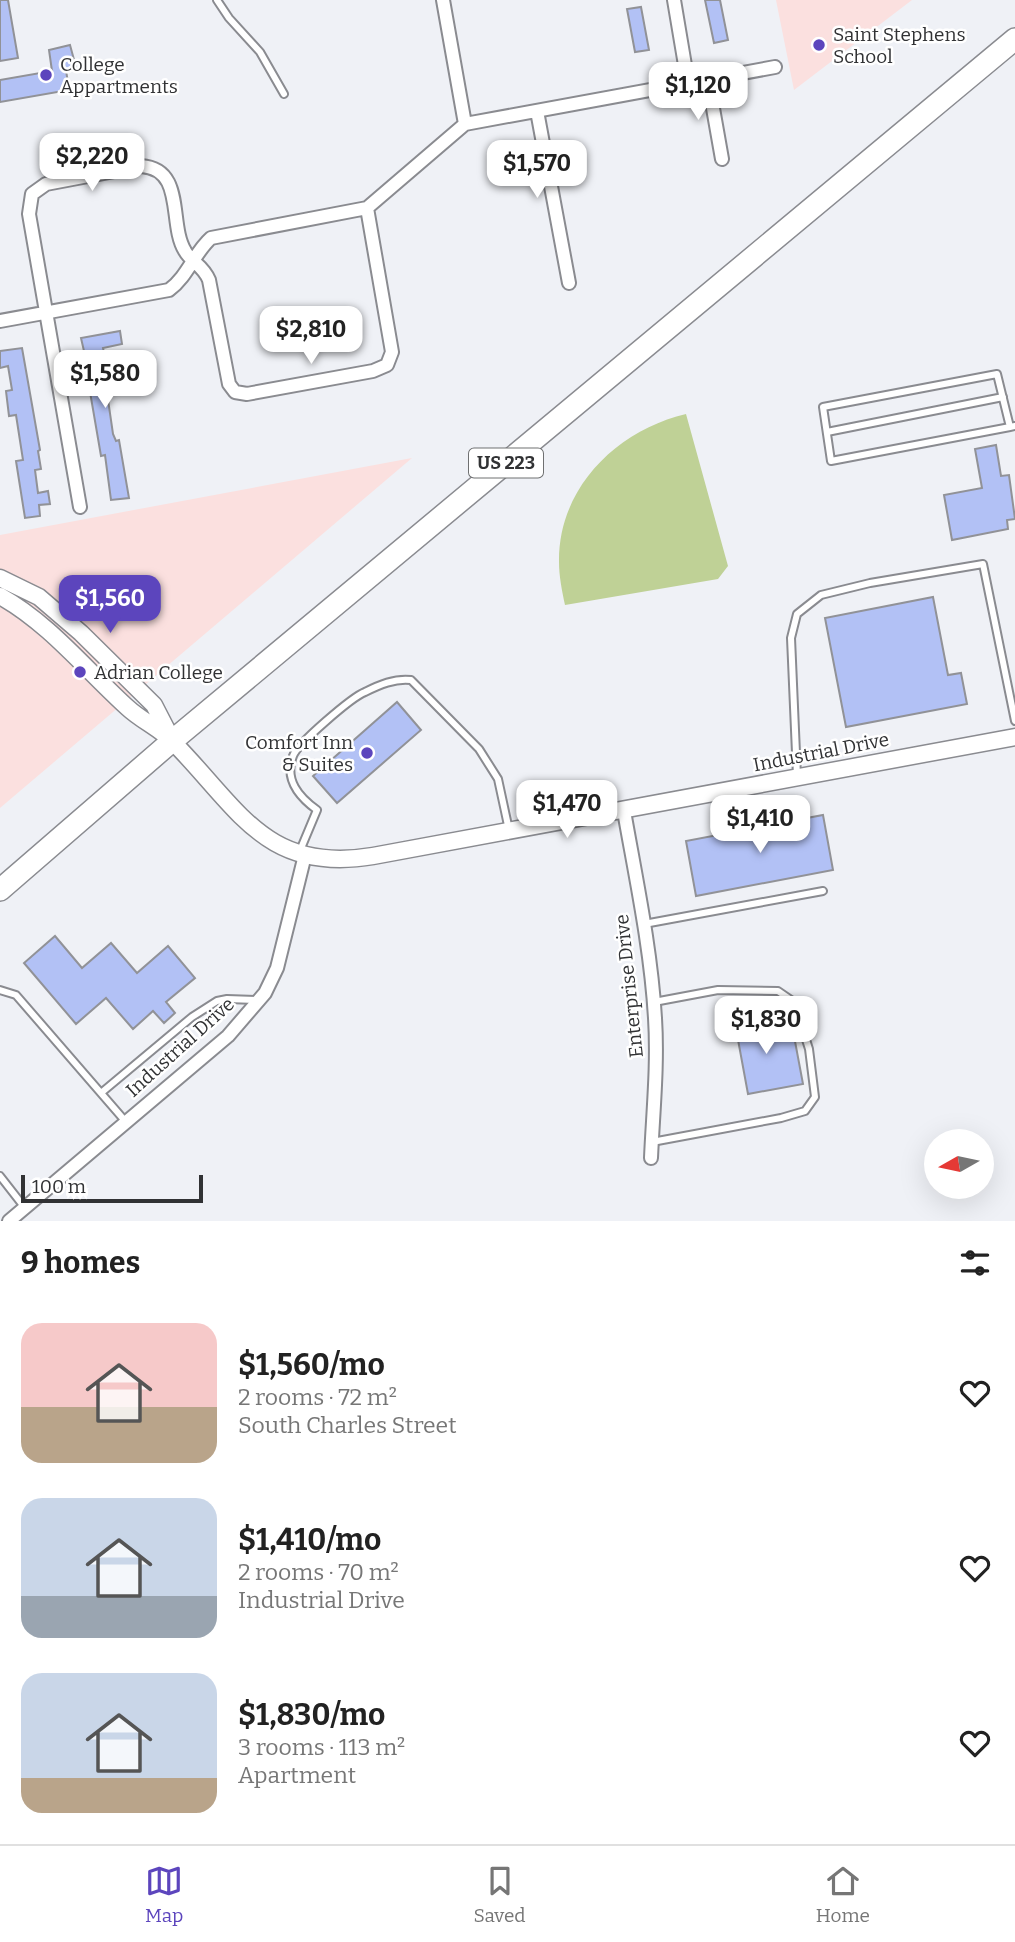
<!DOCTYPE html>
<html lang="en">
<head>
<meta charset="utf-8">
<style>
  :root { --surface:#fff; --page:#f2f2f2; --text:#222; --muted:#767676; --line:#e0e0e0; --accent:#5c45bd }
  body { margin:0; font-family:Bitter,serif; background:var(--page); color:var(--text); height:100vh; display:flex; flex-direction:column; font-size:26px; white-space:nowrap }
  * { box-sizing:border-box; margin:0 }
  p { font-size:23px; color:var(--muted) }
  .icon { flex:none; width:38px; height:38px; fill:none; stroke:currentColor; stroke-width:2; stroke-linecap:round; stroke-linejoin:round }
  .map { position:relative; height:1221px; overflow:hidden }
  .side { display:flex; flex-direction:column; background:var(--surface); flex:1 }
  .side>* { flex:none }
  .needle { width:46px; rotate:261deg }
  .controls { position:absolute; left:924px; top:1129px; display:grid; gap:14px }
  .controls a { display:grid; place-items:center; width:70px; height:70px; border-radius:50%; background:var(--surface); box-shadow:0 7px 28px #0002; font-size:35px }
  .scale { position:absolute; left:21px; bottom:18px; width:182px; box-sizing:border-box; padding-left:7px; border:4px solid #313234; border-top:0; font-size:19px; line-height:24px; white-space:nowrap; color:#313234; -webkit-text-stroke:5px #fff; paint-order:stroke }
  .price { position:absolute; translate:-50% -60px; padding:0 16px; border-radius:14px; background:#fff; color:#222; font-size:23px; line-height:46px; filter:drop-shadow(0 2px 4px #0008) }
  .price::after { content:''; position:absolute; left:50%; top:42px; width:21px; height:16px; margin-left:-10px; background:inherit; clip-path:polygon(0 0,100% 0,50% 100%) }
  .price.on { background:var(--accent); color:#fff }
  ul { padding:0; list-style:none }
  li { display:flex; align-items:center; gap:21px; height:175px; padding:0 21px }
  li span { display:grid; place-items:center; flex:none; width:196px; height:140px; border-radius:21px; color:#555 }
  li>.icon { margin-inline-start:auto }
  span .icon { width:84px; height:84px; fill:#fffc; stroke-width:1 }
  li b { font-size:30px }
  h2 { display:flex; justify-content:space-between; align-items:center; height:84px; padding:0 21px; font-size:30px }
  .tab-bar { display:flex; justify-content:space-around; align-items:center; height:98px; border-top:2px solid var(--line); background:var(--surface); font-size:19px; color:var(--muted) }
  .tab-bar a { display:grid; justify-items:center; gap:4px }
  .tab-bar .on { color:var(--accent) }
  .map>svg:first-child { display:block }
  .education { fill:#fbe0df }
  .green { fill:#bfd196 }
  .building { fill:#b2c1f5; stroke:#919297; stroke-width:2 }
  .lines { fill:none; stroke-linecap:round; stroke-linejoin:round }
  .lane-casing { stroke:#8a8b90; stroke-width:10 }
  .street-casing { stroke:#8a8b90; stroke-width:16 }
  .secondary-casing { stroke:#8a8b90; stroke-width:19 }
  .highway-casing { stroke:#8a8b90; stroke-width:24 }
  .lane { stroke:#fff; stroke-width:6 }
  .street { stroke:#fff; stroke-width:12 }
  .secondary { stroke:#fff; stroke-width:16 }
  .highway { stroke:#fff; stroke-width:21 }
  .poi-dot { fill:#5c45bd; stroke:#fff; stroke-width:2.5 }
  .labels { text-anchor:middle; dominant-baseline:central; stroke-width:5; stroke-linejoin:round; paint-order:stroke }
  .shield { fill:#fff; stroke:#6f7071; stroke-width:2 }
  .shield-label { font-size:18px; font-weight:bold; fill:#313234 }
  .poi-label { font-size:19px; fill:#313234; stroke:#fff; text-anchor:start }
  .street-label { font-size:19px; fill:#313234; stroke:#fff }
</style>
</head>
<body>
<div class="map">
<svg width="1015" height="1221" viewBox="0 0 1015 1221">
  <rect width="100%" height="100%" fill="#eff1f6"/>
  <path class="education" d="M776 0H912L794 90Z
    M412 458 0 808V535Z"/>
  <path class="green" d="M686 414 728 566 718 579 565 605C562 591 559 576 559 562 558 487 618 430 686 414Z"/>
  <path class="building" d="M0 0H8L18 58 0 61Z
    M705 0H720L728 40 714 43Z
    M641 7 649 50 635 52 627 9Z
    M70 45 76 67 66 70 69 90 0 102V80L52 71 49 50Z
    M120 331 122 344 103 348 111 385 106 386 113 434 116 441 119 440 129 498 111 500 105 455 101 456 89 386H92L81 338Z
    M22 348 40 450 38 451 41 469 35 470 38 493 48 491 50 504 39 505 40 516 25 518 16 461 23 460 16 415 9 416 6 391 12 390 8 366 0 368V351Z
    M996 445 1001 476 1009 475 1015 519 1007 520 1008 529 952 540 944 495 982 488 975 449Z
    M933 597 948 675 961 673 967 704 846 727 825 618Z
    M397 702 421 730 337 803 313 776Z
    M823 815 833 870 696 896 686 841Z
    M55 936 82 968 111 943 137 973 168 946 195 978 166 1002 175 1013 164 1023 153 1011 133 1029 106 998 76 1024 24 963Z
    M767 1012 772 1040 794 1036 803 1084 748 1094 734 1018Z"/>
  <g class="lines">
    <g class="lane-casing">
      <path id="lane" d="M217 0 229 18 260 52 284 94
        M1010 427 997 374 823 407 831 461 1010 427 1015 426
        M827 432 1003 397
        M797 776 791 638 797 614 821 595 870 583 983 564 1015 721
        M299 853 317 810C299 797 284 780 293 756 297 744 352 697 365 692 379 685 395 678 411 680L479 749 498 779 509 830
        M644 924 823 891
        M0 990 16 995 126 1122
        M101 1093 192 1017 217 1001 227 999 258 1000
        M652 1142 781 1118 805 1111 815 1097 809 1049 794 1002 778 991 718 990 654 1002
        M0 1176 25 1208"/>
    </g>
    <g class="street-casing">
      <path id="street" d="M443 0 465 124
        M674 0 688 83
        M708 80 722 159
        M537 111 569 283
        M0 321 169 290C188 276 194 253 211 238L367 208 465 124 775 67
        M80 507 29 214 32 194 46 184 141 166C186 169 168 224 185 251 191 262 203 265 209 280L229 384 235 392 247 394 373 371 387 365 392 352 367 208
        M624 811C636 879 651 949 655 1018 658 1065 653 1112 651 1158
        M9 1221 228 1036 265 993 277 968 305 855"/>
    </g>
    <g class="secondary-casing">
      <path id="secondary" d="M0 578 39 597 81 633 154 705 170 736
        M0 596C49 623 87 671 128 708 142 721 161 729 174 743 239 809 266 874 373 856L1015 737"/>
    </g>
    <g class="highway-casing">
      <path id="highway" d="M0 890 172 741 1015 39"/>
    </g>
    <use href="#lane" class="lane"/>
    <use href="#street" class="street"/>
    <use href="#secondary" class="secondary"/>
    <use href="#highway" class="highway"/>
  </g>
  <g class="poi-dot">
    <circle cx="819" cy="45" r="7"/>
    <circle cx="46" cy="75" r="7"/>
    <circle cx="80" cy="672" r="7"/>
    <circle cx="367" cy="753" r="7"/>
  </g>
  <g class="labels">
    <rect class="shield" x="469" y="448.5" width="74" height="29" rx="5"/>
    <g class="shield-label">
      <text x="506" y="463">US 223</text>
    </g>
    <g class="poi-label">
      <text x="833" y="34">Saint Stephens<tspan x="833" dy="22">School</tspan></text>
      <text x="60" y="64">College<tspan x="60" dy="22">Appartments</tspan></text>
      <text x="94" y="672">Adrian College</text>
      <text x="353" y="742" text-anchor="end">Comfort Inn<tspan x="353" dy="22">&amp; Suites</tspan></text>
    </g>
    <g class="street-label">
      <text transform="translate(821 752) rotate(-11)">Industrial Drive</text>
      <text transform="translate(629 986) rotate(-96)">Enterprise Drive</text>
      <text transform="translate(180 1047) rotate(-42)">Industrial Drive</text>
    </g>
  </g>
</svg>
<div class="controls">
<a><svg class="needle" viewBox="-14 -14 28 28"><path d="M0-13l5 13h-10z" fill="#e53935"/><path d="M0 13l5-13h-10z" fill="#767676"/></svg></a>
</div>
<div class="scale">100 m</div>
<b class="price" style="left:698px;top:122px">$1,120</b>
<b class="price" style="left:92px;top:193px">$2,220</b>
<b class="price" style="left:537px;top:200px">$1,570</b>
<b class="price" style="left:311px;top:366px">$2,810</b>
<b class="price" style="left:105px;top:410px">$1,580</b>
<b class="price on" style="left:110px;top:635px">$1,560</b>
<b class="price" style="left:567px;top:840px">$1,470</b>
<b class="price" style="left:760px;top:855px">$1,410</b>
<b class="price" style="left:766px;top:1056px">$1,830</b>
</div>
<section class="side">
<h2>9 homes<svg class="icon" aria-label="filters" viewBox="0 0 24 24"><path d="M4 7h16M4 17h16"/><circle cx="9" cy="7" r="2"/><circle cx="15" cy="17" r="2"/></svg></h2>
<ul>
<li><span style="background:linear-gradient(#f6c9c9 60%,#b9a48a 0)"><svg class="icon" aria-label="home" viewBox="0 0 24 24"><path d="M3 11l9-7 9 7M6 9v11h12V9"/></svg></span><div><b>$1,560/mo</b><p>2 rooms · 72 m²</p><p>South Charles Street</p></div><svg class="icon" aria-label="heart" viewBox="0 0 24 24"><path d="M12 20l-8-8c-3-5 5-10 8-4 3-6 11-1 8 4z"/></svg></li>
<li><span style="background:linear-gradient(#c9d6e8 70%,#9aa5b1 0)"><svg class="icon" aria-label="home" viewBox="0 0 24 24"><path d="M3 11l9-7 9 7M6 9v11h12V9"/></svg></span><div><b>$1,410/mo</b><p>2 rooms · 70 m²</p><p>Industrial Drive</p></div><svg class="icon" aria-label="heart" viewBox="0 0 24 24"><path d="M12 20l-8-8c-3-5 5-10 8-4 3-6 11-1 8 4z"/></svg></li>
<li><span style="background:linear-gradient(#c9d6e8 75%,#b9a48a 0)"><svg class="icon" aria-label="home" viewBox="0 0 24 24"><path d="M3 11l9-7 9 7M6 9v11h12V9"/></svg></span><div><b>$1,830/mo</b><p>3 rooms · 113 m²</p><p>Apartment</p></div><svg class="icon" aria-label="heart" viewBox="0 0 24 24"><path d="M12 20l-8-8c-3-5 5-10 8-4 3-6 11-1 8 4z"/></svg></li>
</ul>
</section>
<nav class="tab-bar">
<a class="on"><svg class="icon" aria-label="map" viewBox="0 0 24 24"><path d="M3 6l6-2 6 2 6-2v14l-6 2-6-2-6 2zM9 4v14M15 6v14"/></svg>Map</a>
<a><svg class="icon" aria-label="saved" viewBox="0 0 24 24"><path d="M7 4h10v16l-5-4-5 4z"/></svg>Saved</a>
<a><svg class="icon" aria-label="home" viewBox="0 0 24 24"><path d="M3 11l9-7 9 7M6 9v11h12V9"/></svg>Home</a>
</nav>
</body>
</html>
